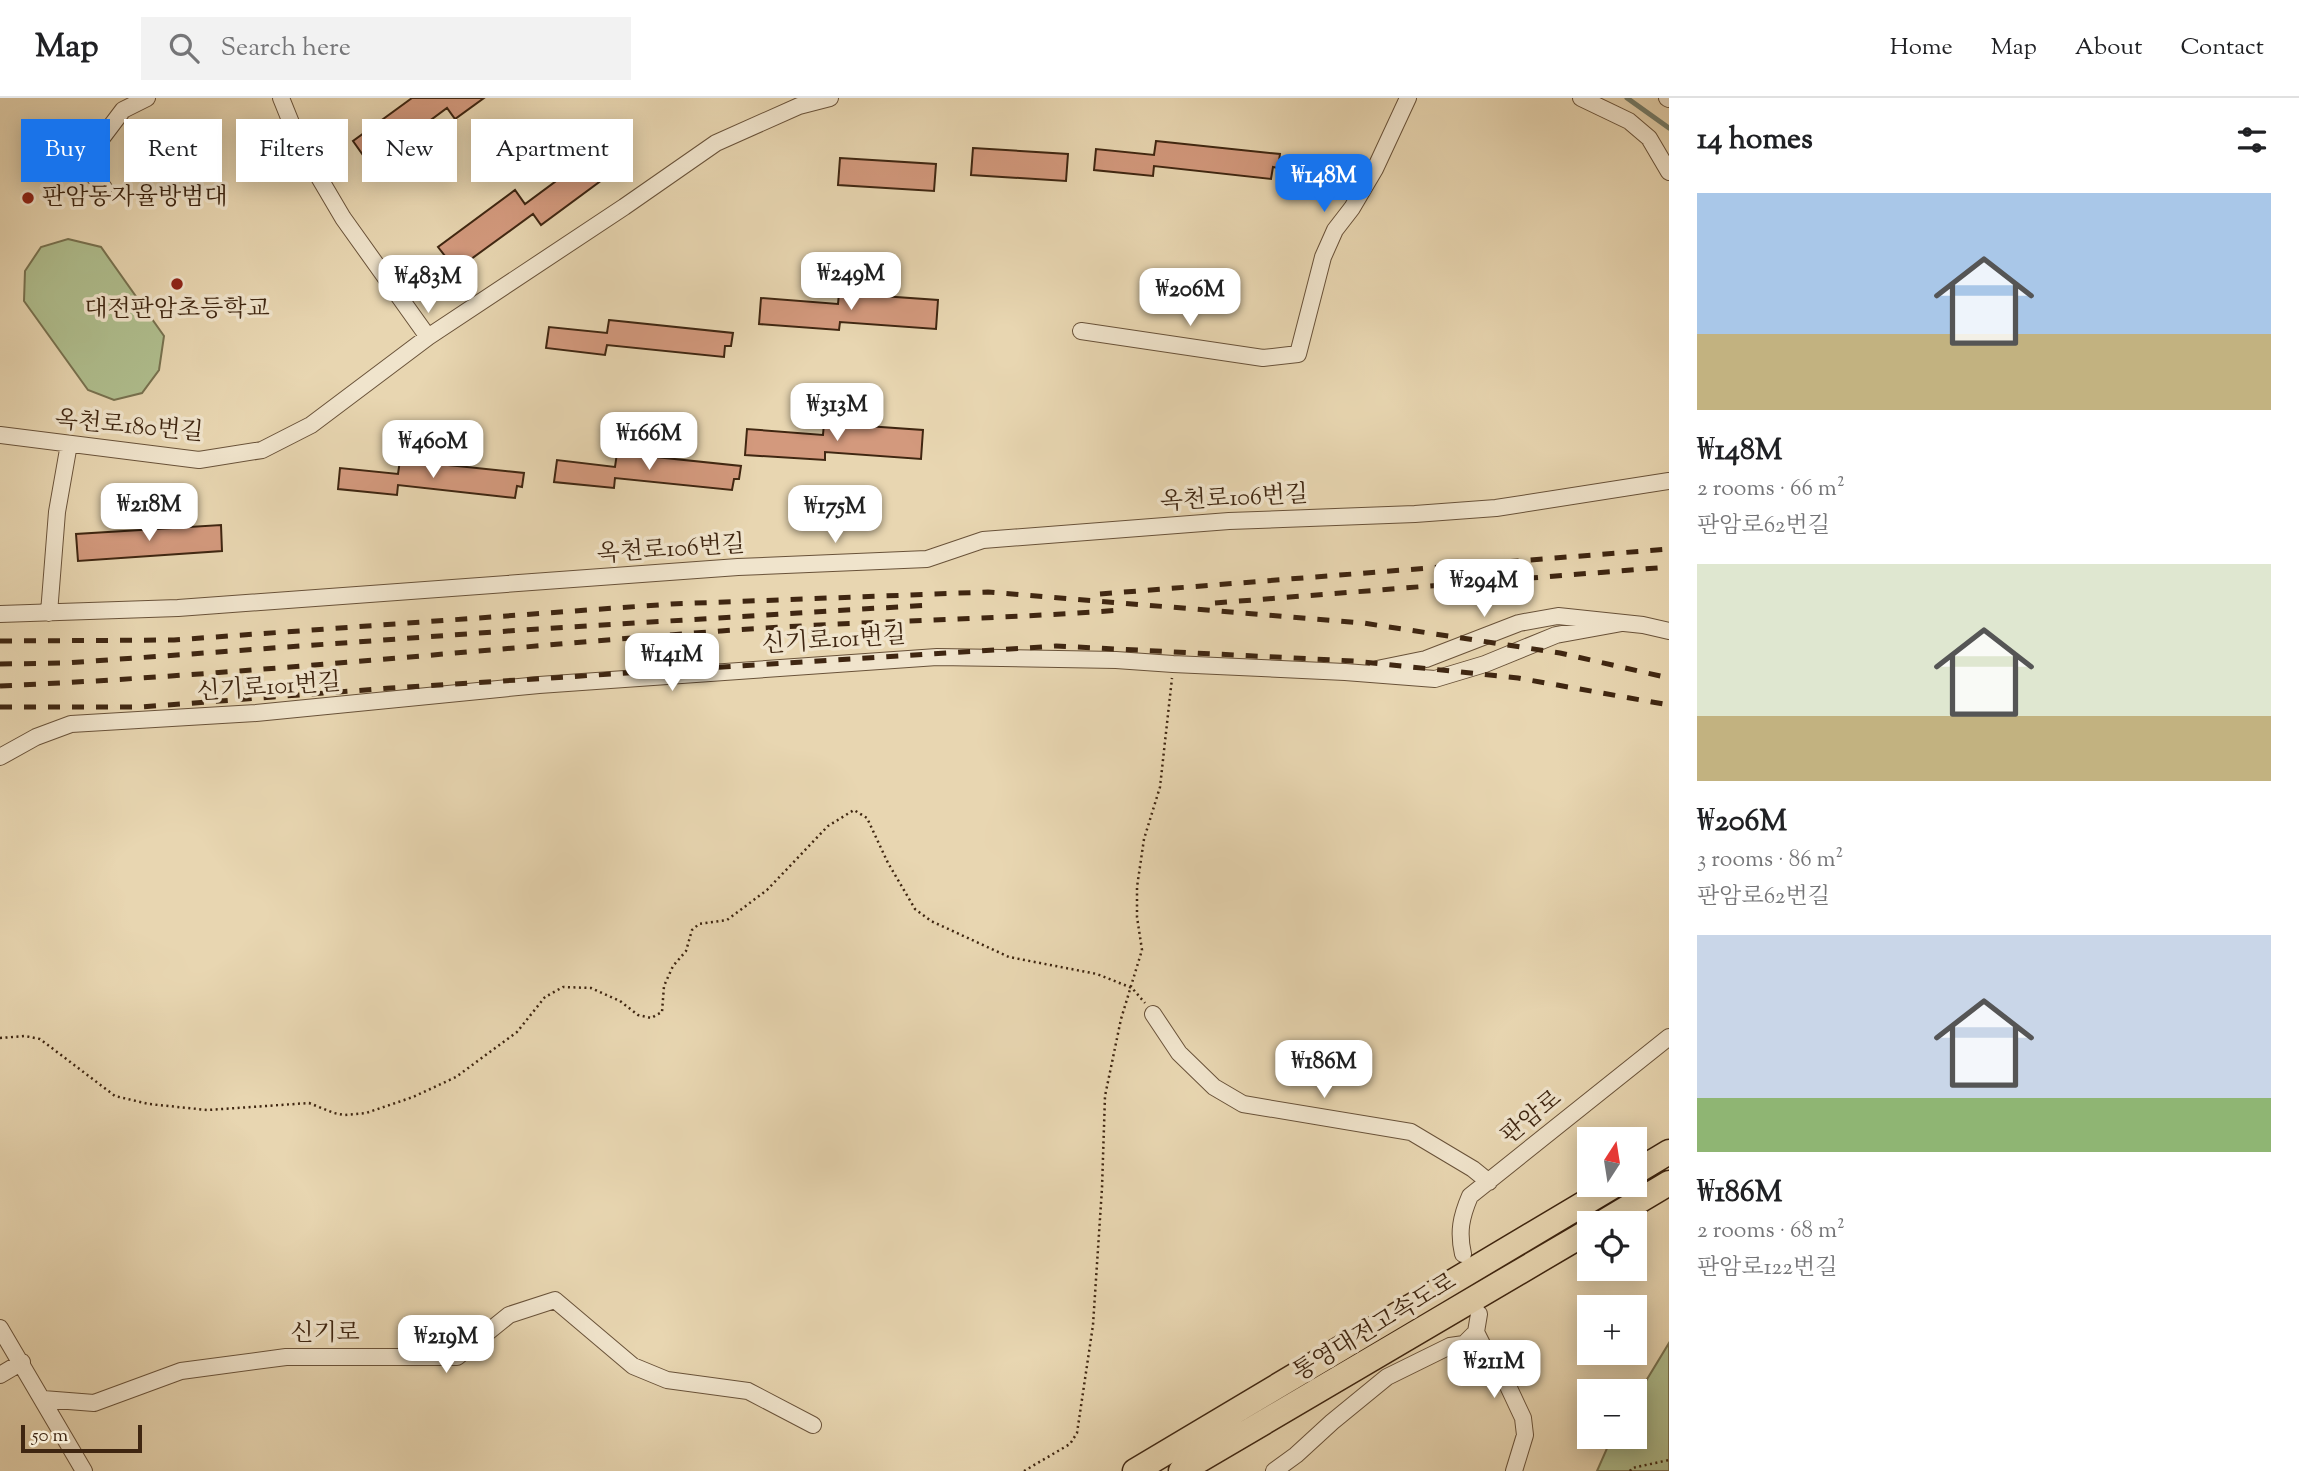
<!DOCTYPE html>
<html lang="en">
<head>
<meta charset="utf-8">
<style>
  :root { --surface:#fff; --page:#f2f2f2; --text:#202124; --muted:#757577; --line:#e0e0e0; --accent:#1a73e8 }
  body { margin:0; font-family:"Sorts Mill Goudy","Noto Serif KR",serif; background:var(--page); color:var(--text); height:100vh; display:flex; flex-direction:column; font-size:26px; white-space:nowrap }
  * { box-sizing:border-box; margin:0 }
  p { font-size:23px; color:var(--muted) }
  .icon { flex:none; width:38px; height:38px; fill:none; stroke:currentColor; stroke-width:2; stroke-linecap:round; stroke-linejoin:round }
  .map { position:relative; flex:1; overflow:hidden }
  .details { display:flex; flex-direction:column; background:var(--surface); width:630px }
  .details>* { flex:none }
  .top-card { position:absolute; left:21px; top:21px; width:665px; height:63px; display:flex; gap:14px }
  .needle { width:46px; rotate:12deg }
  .tools { position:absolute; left:1577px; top:1029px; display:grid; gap:14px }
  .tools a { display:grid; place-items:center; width:70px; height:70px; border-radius:0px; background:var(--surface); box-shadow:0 4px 18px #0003; font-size:35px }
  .scale { position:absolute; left:21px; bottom:18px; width:121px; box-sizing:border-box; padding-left:7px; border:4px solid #3f2611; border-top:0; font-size:19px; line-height:24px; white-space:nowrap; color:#3f2611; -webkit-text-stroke:5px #f0e4cc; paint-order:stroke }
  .price { position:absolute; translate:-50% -60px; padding:0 16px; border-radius:14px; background:#fff; color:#222; font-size:23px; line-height:46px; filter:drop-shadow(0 2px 4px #0008) }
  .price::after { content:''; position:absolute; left:50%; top:42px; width:21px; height:16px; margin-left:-10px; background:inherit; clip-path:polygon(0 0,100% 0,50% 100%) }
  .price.selected { background:var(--accent); color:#fff }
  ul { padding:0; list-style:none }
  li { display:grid; align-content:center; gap:14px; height:371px; padding:0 28px }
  li span { display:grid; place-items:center; height:217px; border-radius:0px; color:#555 }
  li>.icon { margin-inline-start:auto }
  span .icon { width:126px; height:126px; fill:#fffc; stroke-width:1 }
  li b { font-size:30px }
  h2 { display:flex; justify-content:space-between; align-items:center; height:84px; padding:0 28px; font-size:30px }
  .tag { padding:0 24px; border-radius:0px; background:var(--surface); box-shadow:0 4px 18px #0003; font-size:24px; line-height:63px }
  .tag.selected { background:var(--accent); color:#fff }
  header { display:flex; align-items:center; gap:42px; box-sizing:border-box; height:98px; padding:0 35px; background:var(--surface); border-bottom:2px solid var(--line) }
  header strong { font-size:33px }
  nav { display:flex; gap:38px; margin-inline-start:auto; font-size:24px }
  .search { width:490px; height:63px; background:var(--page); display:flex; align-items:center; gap:18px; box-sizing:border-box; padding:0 24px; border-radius:0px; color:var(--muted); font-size:26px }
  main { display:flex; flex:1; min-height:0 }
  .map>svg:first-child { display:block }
  .green { fill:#b0bf8f; stroke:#787250; stroke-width:2 }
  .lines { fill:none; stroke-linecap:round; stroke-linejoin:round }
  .stream { stroke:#747e6c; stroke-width:5 }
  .building { fill:#d3997d; stroke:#3f2611; stroke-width:2 }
  .minor-casing { stroke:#695239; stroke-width:18 }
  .highway-casing { stroke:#3f2611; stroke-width:27 }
  .path { stroke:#3f2611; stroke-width:2.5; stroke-dasharray:2 3.5; stroke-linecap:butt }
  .minor { stroke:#f0e4cc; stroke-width:16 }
  .highway { stroke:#e8d6b1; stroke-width:24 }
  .rail { stroke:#3f2611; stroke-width:5; stroke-dasharray:12 12; stroke-linecap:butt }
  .poi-dot { fill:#8f2418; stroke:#f0e4cc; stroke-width:2.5 }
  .labels { text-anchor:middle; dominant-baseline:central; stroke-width:7; stroke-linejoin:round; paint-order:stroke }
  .poi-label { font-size:24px; fill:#3f2611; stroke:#f0e4cc; text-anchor:start }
  .street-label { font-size:24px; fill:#3f2611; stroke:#f0e4cc }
</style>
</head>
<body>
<header>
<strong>Map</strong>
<div class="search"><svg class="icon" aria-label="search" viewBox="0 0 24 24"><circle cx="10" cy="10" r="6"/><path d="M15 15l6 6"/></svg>Search here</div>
<nav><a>Home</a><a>Map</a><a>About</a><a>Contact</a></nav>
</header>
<main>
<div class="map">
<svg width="1669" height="1373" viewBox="0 0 1669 1373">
  <rect width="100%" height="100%" fill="#e8d6b1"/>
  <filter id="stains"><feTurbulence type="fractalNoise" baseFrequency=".00286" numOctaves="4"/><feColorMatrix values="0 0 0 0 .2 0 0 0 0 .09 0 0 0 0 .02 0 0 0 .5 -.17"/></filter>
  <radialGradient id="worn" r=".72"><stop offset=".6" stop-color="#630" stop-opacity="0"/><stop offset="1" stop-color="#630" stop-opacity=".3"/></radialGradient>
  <path class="green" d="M68 141 101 149 164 238 159 272 142 295 114 302 88 292 24 203 25 173 41 149Z
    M1669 1245V1373H1597L1612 1339H1634L1635 1301Z"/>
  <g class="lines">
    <path class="stream" d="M1627 0 1669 30"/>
  </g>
  <path class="building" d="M412 0H484L455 21 447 10 370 67 353 43Z
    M1156 43 1280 56 1278 70 1273 69 1271 81 1154 68 1153 78 1094 72 1096 51 1154 57Z
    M973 50 1068 56 1066 83 971 77Z
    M590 58 606 79 541 127 533 116 456 172 438 149 515 92 525 106Z
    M840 60 936 66 934 93 838 87Z
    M839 195 938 202 936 231 840 224 839 232 759 226 761 200 838 206Z
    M609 222 733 235 731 248H725L724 259 607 247 605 257 546 250 549 229 607 235Z
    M824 325 923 332 921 361 825 354V362L745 357 747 331 823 337Z
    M617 355 741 368 739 381H734L732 392 615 380 614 390 554 384 557 362 615 369Z
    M400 362 524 375 522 389 517 388 515 400 398 387 397 397 338 391 340 370 398 376Z
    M221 427 222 453 78 463 76 436Z"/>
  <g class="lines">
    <g class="minor-casing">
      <path id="minor" d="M281 0 300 47 343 120 428 239
        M1581 0 1629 23 1649 40 1669 74
        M1667 0 1669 1
        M249 67 262 66 300 47
        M104 90 83 65 123 12 147 0
        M1081 233 1263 260 1298 256 1323 159 1335 132 1352 110 1375 71 1408 0
        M0 337 199 362 262 352 311 327 428 239 624 109 716 45 799 8 830 0
        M49 515 57 414 69 346
        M0 516 178 510 738 469 927 461 983 442 1229 423 1415 416 1496 410 1669 383
        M1377 571 1426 561 1519 525 1558 518 1643 527 1669 533
        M0 659 36 639 71 626 256 615 539 587 937 559 1116 562 1173 566 1345 574 1435 581 1485 566 1556 537 1622 525
        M1153 916 1179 955 1214 989 1243 1006 1411 1034 1473 1071 1489 1084
        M1463 1156C1458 1134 1461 1119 1470 1098L1669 939
        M1479 1216 1476 1234 1488 1258 1508 1288 1523 1320 1525 1337 1514 1373
        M0 1230 84 1373
        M0 1277 22 1264
        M43 1301 94 1305 181 1273 286 1259H457L509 1217 555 1202 633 1268 667 1282 748 1293 813 1327
        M1274 1373 1296 1357 1332 1324 1387 1279 1450 1248 1464 1246 1476 1234"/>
    </g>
    <g class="highway-casing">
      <path id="highway" d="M1634 1075 1669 1054
        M1602 1125 1669 1085
        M1135 1373 1615 1087
        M1181 1373 1589 1133"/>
    </g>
    <path class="path" d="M0 940 25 938 40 941 115 998 149 1006 207 1012 309 1005 334 1015 344 1017 366 1015 413 999 456 979 517 934 545 899 563 889 591 890 620 903 638 917 651 920 662 914 664 888 673 868 686 853 692 832 699 826 727 822 767 792 828 728 854 712 867 720 888 765 915 811 931 823 1009 859 1097 876 1132 890 1145 905
      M1024 1373 1070 1346 1077 1335 1093 1227 1102 1090 1105 998 1121 921 1142 852 1137 819V789L1144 741 1160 689 1172 580
      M1630 1373 1632 1370 1669 1362"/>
    <use href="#minor" class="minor"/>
    <use href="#highway" class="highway"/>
    <path class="rail" d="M1100 496 1669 451
      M1215 505 1669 469
      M0 543 174 542 671 506 988 494 1363 525 1560 555 1669 580
      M0 566 66 565 522 532 929 507
      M0 588C241 577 481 551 721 533 854 523 988 522 1121 512
      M0 609H141L391 590 1056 548 1354 563 1518 580 1669 607"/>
  </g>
  <g class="poi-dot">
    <circle cx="28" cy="100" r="7"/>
    <circle cx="177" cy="186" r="7"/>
  </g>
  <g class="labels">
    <g class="poi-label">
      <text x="42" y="100">판암동자율방범대</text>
      <text x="177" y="212" text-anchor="middle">대전판암초등학교</text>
    </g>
    <g class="street-label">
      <text transform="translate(129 329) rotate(5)">옥천로180번길</text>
      <text transform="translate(1234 401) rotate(-3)">옥천로106번길</text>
      <text transform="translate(671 452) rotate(-4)">옥천로106번길</text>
      <text transform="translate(834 543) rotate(-4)">신기로101번길</text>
      <text transform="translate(269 590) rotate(-4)">신기로101번길</text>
      <text transform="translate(1532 1020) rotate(-39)">판암로</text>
      <text transform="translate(1375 1230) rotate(-31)">통영대전고속도로</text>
      <text x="325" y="1236">신기로</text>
    </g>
  </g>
  <rect width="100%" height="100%" filter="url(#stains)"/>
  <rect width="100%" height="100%" fill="url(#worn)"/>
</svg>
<div class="tools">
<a><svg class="needle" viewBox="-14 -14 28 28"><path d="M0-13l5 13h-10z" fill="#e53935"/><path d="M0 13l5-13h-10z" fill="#757577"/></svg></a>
<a><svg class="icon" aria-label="locate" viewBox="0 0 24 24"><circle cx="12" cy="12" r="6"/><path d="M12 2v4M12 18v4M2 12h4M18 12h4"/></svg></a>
<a>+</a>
<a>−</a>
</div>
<div class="scale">50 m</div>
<b class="price selected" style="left:1324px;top:116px">₩148M</b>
<b class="price" style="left:851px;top:214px">₩249M</b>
<b class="price" style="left:428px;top:217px">₩483M</b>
<b class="price" style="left:1190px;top:230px">₩206M</b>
<b class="price" style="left:837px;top:345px">₩313M</b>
<b class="price" style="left:649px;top:374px">₩166M</b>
<b class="price" style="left:433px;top:382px">₩460M</b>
<b class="price" style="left:149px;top:445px">₩218M</b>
<b class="price" style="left:835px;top:447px">₩175M</b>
<b class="price" style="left:1484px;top:521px">₩294M</b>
<b class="price" style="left:672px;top:595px">₩141M</b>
<b class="price" style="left:1324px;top:1002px">₩186M</b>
<b class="price" style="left:446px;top:1277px">₩219M</b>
<b class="price" style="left:1494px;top:1302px">₩211M</b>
<div class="top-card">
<a class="tag selected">Buy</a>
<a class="tag">Rent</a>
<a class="tag">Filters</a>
<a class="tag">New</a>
<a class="tag">Apartment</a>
</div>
</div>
<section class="details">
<h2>14 homes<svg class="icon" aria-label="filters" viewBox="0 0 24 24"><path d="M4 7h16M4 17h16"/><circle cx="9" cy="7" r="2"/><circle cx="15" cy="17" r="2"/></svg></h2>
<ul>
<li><span style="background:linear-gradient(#a9c7e8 65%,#c2b280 0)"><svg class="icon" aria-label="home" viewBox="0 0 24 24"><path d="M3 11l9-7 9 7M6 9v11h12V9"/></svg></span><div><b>₩148M</b><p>2 rooms · 66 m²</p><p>판암로62번길</p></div></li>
<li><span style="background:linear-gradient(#dfe7d0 70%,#c2b280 0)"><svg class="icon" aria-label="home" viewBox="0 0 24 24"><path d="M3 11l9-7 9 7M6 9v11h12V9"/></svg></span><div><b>₩206M</b><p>3 rooms · 86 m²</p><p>판암로62번길</p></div></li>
<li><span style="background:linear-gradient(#c9d6e8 75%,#8fb573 0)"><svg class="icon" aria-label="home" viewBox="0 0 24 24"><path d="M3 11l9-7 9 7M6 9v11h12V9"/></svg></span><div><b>₩186M</b><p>2 rooms · 68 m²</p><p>판암로122번길</p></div></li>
</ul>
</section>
</main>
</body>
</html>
